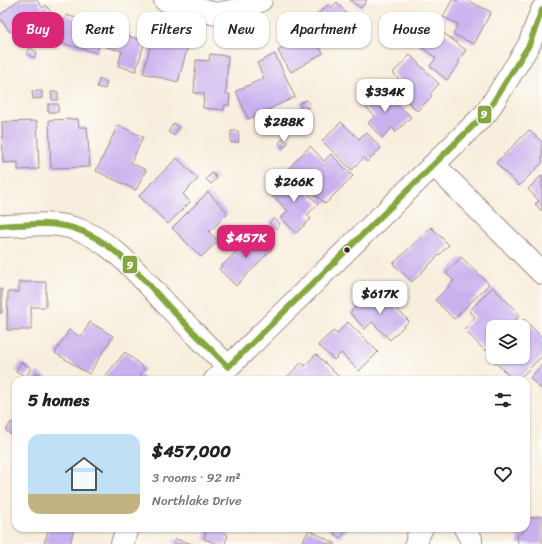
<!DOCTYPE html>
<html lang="en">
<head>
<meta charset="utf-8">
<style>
  :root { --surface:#fff; --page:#f2f2f2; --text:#222; --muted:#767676; --accent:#db2777 }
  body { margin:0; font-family:Sriracha,sans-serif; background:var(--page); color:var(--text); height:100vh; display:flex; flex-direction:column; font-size:15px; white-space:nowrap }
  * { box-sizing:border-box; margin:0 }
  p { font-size:13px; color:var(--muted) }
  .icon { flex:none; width:22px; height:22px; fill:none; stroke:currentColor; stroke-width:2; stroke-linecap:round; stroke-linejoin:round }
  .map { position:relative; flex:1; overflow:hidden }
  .details { position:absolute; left:12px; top:376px; width:518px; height:156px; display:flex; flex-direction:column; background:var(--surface); border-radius:12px; box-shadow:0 1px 3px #0004 }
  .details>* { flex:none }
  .banner { position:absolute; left:12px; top:12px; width:518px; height:36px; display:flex; gap:8px }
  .tools { position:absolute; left:486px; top:320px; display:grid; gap:8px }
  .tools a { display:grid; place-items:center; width:44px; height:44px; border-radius:8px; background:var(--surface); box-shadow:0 1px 3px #0004; font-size:20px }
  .price { position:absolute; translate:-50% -34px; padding:0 9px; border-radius:8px; background:#fff; color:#222; font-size:13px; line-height:26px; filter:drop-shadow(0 1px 2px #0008) }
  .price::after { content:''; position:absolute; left:50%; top:24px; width:12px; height:9px; margin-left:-6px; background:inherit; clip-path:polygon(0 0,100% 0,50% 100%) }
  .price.selected { background:var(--accent); color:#fff }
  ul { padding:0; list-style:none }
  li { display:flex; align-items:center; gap:12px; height:100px; padding:0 16px }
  li span { display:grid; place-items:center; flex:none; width:112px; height:80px; border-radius:12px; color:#555 }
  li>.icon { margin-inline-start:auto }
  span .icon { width:48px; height:48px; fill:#fffc; stroke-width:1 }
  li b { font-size:17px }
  h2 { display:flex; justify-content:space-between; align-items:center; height:48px; padding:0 16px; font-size:17px }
  .tag { padding:0 14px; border-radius:12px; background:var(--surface); box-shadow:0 1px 3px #0004; font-size:14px; line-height:36px }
  .tag.selected { background:var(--accent); color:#fff }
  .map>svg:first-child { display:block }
  .building { fill:#c9b1ee }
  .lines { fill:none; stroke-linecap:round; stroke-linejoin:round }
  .minor-casing { stroke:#a08684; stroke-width:24 }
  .minor { stroke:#fff; stroke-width:22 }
  .bus-1-casing { stroke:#fdfcf7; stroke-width:9 }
  .bus-1 { stroke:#85a741; stroke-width:6 }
  .bus-dot { fill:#4a1f2b; stroke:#fdfcf7; stroke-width:1.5 }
  .line-badge { stroke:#fdfcf7; stroke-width:1.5 }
  .badge-label { font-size:11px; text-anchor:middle; font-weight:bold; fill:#fff }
</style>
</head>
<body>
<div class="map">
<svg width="542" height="544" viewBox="0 0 542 544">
  <rect width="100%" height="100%" fill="#fdfcf7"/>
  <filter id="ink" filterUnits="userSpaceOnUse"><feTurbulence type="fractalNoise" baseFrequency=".025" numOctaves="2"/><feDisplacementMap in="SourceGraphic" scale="8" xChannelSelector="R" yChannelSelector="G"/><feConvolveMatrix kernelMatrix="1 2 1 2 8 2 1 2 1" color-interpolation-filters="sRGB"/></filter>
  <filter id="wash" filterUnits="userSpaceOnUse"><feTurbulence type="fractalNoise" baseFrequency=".012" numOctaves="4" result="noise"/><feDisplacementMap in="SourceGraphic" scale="16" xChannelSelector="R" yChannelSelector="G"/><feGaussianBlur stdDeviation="0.9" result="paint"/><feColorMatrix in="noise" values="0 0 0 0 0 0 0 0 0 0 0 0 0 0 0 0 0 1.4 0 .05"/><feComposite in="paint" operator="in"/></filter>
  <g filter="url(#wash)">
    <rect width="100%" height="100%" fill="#f7eedd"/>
    <g id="blocks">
      <path class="building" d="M18 0H37L43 8 46 5 53 16 25 37 17 27 10 32 0 18V15Z
        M350 0H367L361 8Z
        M452 0H467L491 12 474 44 453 34 458 24 443 17Z
        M337 2 357 27 342 39 337 33 328 40 326 38 323 40 308 22 328 5 331 8Z
        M66 15 93 23 91 26 103 30 97 53 58 42Z
        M433 25 466 50 458 61 460 62 447 80 430 66 436 58 418 45Z
        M111 28 128 33 127 36 145 41 136 71 118 66 122 51 106 47Z
        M310 32 323 53 291 72 278 51Z
        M152 39 187 49 178 82 143 73Z
        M30 48 37 52 34 58 26 54Z
        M210 54 228 56 226 94H230L229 105H225L224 110 203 108 204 93H194L196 60 209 61Z
        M275 54 295 97 248 119 236 91 264 78 257 63Z
        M410 55 439 84 430 94 432 96 417 111 402 96 409 89 393 73Z
        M99 79 107 82 105 89 97 87Z
        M379 86 411 117 396 132 392 128 382 138 368 123 375 116 361 103Z
        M32 91H42V98L33 99Z
        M51 92H58V100H52Z
        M307 100 310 106 303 110 299 103Z
        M48 104H58V112H48Z
        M298 108 302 115 295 118 292 111Z
        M78 119 79 127H87L90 167 51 168 49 120Z
        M37 121 39 169 18 170V162L3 163 2 122Z
        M341 122 359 139 366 132 381 148 367 162 363 158 352 170 322 141Z
        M174 123 179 127 174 136 168 132Z
        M118 125 143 137 131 163 146 170 136 190 96 171Z
        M529 130 542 142V163L519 186 496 163Z
        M231 131H238L239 142 231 143Z
        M284 138 288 143 283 148 279 143Z
        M310 146 324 161 331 154 353 176 325 204 289 168Z
        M177 158 198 179 183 194 190 202 168 224 139 196Z
        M212 173 217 178 211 184 206 179Z
        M289 174 318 204 307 215 311 219 296 233 281 218 288 211 270 193Z
        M542 175V211L535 204 539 201 528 189Z
        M208 192 228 213 209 232 218 241 201 257 172 228Z
        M274 218 280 224 276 229 269 223Z
        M431 227 449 245 412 282 393 264Z
        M256 232 272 249 236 286 219 269Z
        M461 257 489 284 454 319 435 300 454 281 446 273Z
        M19 282H46V307H31V330H7L8 292H19Z
        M493 287 520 315 509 327H493V343L485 351 464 329 475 317 469 311Z
        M0 289H2V313H0Z
        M379 291 409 321 390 340 372 322 365 329 350 313 364 299 368 303Z
        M524 319 542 337V356L518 380H513L495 362 500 357H523V327H516Z
        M90 322 113 336 89 374 55 353 69 330 81 337Z
        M348 322 378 352 359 371 341 353 334 360 318 345 333 331 337 334Z
        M125 352 145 369 140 375 146 380H102Z
        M316 354 342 380H290L287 377 302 362 305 366Z
        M21 362 31 368 26 377 16 371Z
        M542 365V390L530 378Z
        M37 372 47 378 46 380H32Z
        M11 422 16 425V437L6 431Z
        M542 516V544H518L517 535 523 533 522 528H526V519Z
        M49 528H74L70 544H44Z
        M203 528H227L225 533 228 535 225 544H218L204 539 206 531Z
        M328 528H349L340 538Z
        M309 530 336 544H301Z
        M175 539 193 544H174Z"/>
    </g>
  </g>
  <g filter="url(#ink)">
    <use href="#blocks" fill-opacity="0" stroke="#a08684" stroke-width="1"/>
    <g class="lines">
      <g class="minor-casing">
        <path id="minor" d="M165 0 216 14 246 8 261 0
          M434 165 542 273
          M0 226C24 226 50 221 73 228 111 238 143 280 170 308 189 328 209 347 228 367
          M215 380 487 112 529 45 542 10
          M465 528 471 539V544
          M122 544 127 528
          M416 544 419 533 422 528"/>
      </g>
      <use href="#minor" class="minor"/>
      <g class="bus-1-casing">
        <path id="bus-1" d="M0 226C24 225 49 221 73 228 114 240 142 278 170 308 189 328 209 347 228 367
          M228 367 487 112 529 45 542 10"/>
      </g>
      <use href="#bus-1" class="bus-1"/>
    </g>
  </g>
  <circle class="bus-dot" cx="347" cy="250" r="3.5"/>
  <g class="line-badge">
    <rect x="477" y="105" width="15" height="19" rx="4" fill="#85a741"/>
    <rect x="122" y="255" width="16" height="19" rx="4" fill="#85a741"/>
  </g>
  <g class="badge-label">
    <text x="484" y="118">9</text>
    <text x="130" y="269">9</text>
  </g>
</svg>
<div class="tools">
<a><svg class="icon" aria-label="layers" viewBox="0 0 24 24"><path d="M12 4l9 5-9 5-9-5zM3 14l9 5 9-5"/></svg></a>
</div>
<b class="price" style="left:385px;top:113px">$334K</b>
<b class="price" style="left:284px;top:143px">$288K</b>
<b class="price" style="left:294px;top:203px">$266K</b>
<b class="price selected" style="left:246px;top:259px">$457K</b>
<b class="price" style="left:380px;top:315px">$617K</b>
<div class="banner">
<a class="tag selected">Buy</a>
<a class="tag">Rent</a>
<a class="tag">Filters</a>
<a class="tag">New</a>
<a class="tag">Apartment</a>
<a class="tag">House</a>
</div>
<section class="details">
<h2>5 homes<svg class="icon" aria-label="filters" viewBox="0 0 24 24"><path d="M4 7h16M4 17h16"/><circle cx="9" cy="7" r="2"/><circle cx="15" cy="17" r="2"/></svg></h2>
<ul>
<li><span style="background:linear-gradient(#bfe0f5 75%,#c2b280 0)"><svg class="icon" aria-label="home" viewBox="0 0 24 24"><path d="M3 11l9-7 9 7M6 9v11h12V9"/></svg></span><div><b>$457,000</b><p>3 rooms · 92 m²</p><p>Northlake Drive</p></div><svg class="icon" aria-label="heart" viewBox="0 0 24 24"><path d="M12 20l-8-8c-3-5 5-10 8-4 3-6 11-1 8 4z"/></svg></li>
</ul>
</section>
</div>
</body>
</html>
